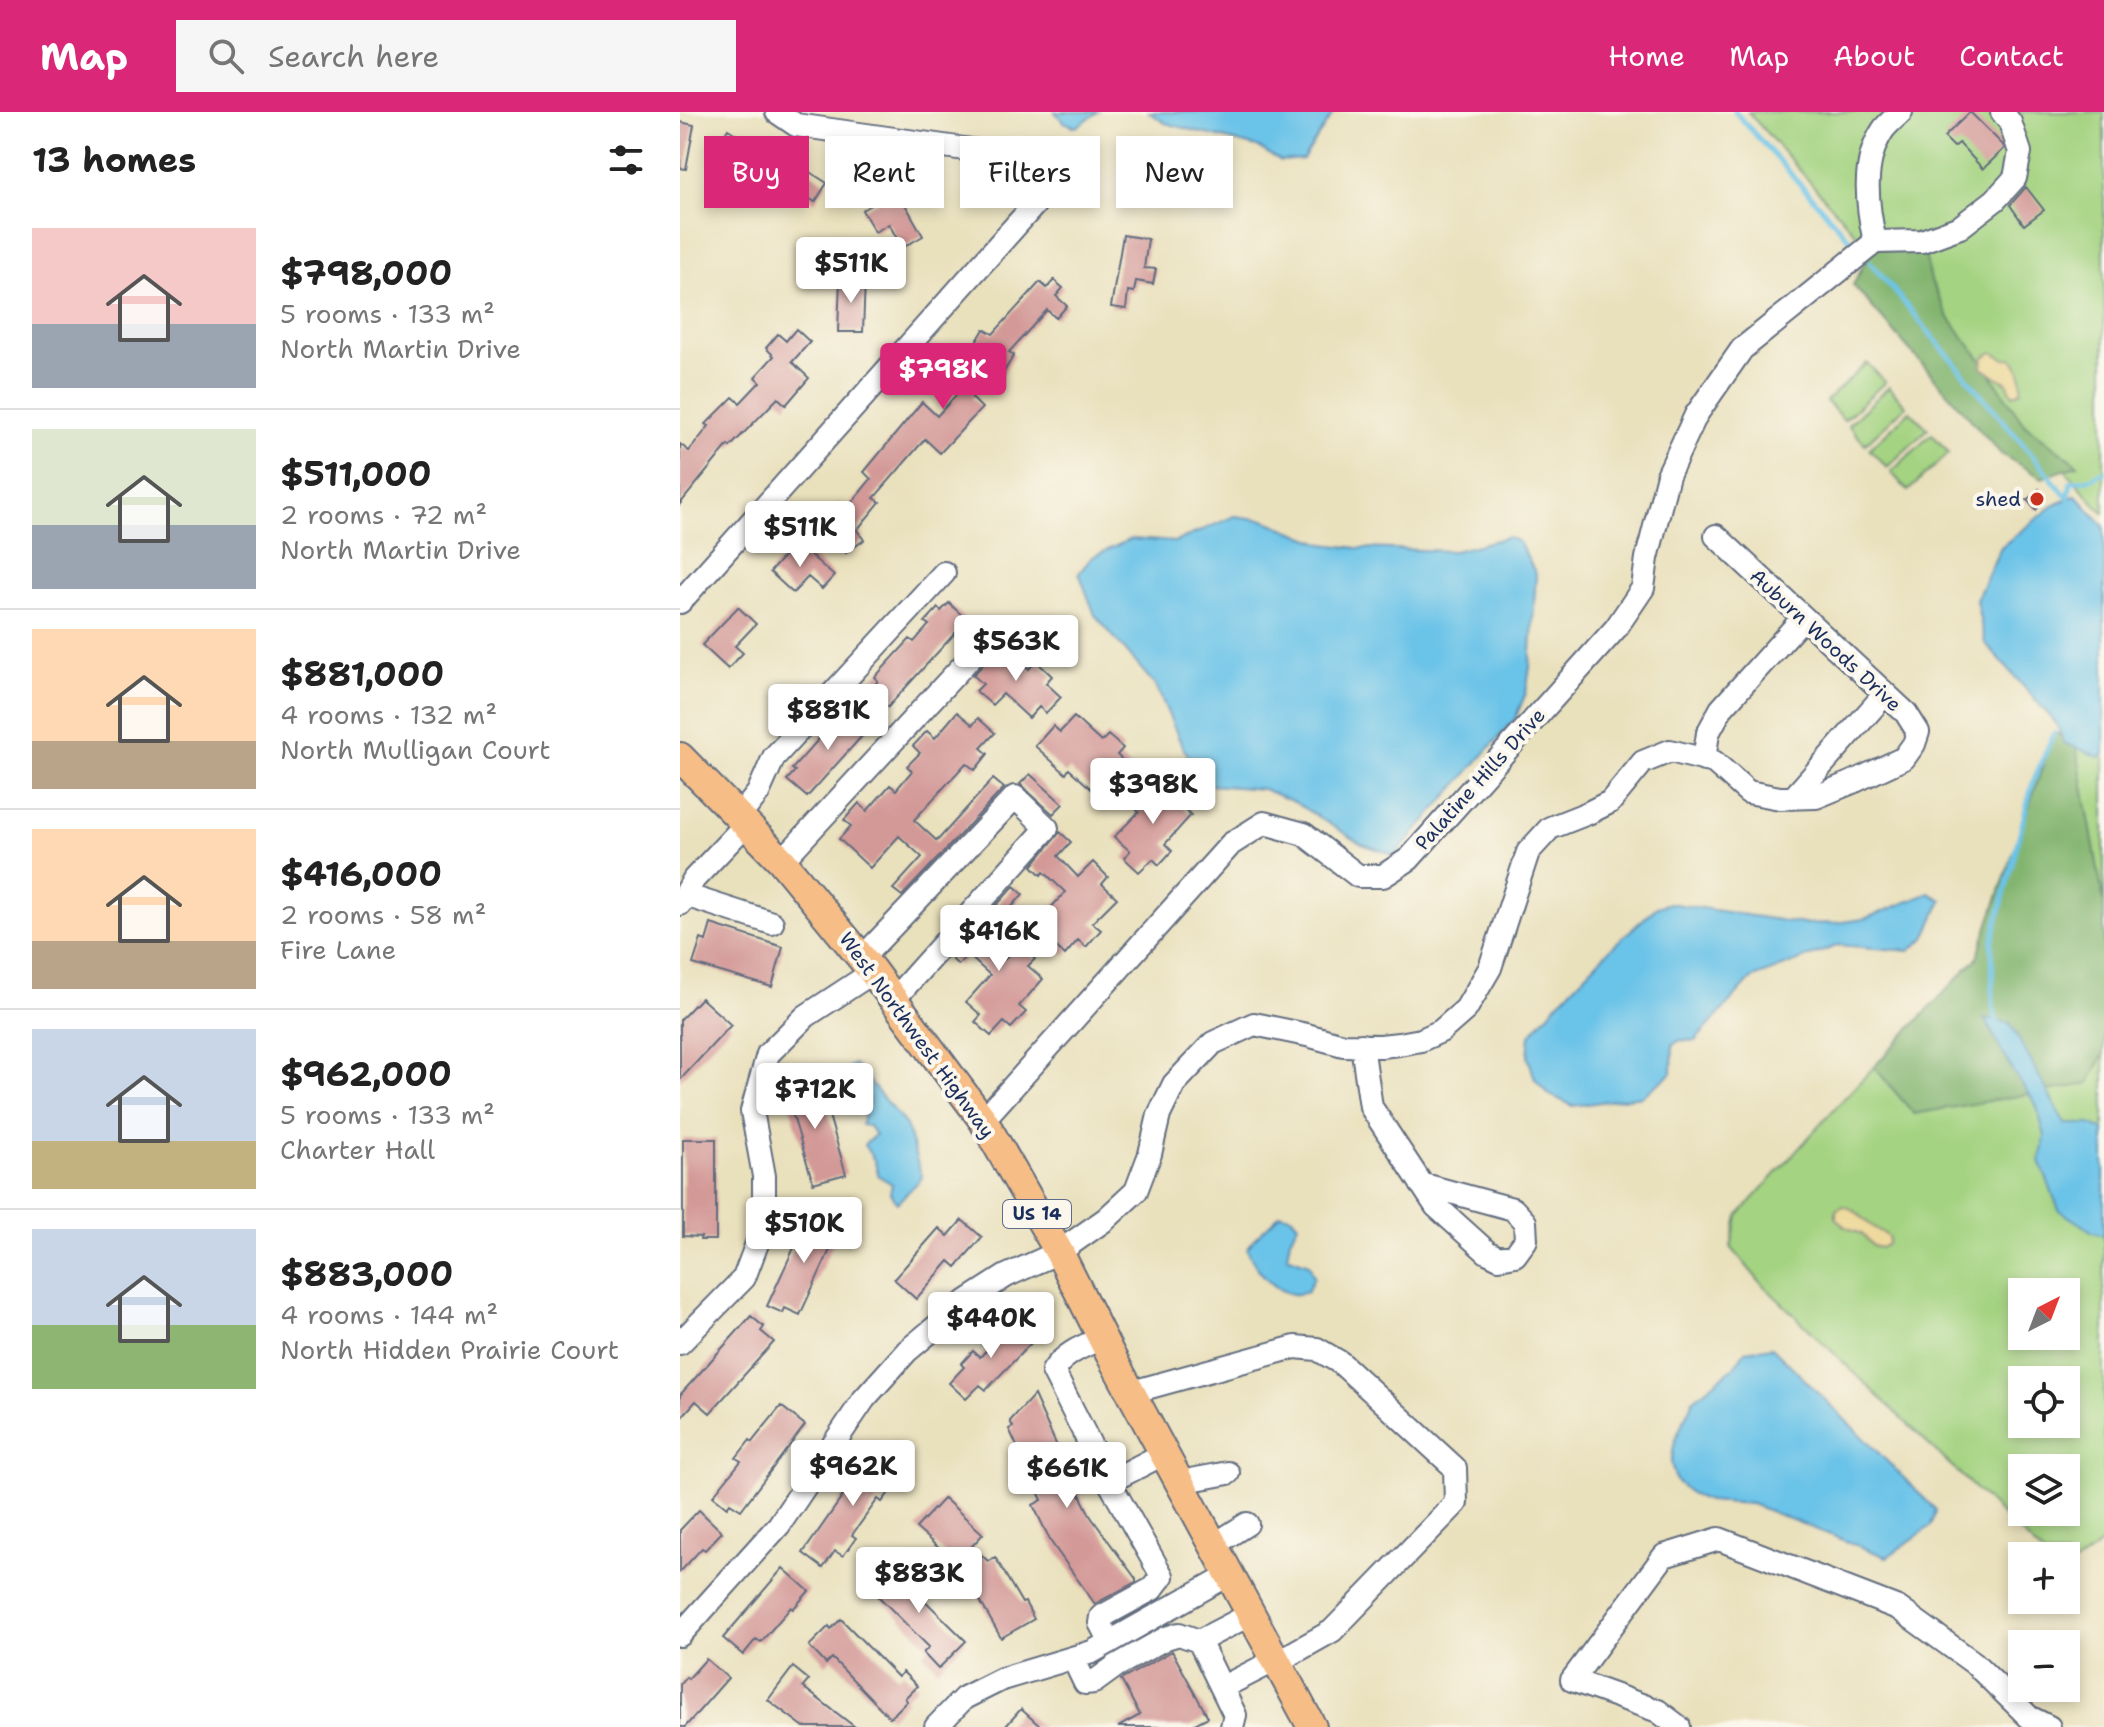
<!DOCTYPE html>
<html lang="en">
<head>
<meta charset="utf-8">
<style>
  :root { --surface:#fff; --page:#f6f6f6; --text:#222; --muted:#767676; --line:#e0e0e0; --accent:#db2777 }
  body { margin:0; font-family:"Shantell Sans",sans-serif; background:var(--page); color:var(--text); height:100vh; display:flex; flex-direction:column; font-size:30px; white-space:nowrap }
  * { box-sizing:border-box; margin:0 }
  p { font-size:26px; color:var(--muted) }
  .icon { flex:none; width:44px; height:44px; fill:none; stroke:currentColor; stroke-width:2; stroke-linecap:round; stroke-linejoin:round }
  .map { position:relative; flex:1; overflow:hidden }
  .details { display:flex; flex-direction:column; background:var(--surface); width:680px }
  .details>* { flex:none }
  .guide { position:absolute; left:24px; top:24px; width:760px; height:72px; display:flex; gap:16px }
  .needle { width:52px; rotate:42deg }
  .controls { position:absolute; left:1328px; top:1166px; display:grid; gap:16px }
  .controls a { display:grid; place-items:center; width:72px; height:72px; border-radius:0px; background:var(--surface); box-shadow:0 4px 12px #0003; font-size:40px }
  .price { position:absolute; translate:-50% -68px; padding:0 18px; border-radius:8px; background:#fff; color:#222; font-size:26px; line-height:52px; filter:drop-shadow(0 2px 4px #0008) }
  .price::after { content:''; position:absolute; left:50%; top:48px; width:24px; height:18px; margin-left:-12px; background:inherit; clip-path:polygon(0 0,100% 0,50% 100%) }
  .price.current { background:var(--accent); color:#fff }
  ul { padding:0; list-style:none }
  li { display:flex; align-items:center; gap:24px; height:200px; padding:0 32px }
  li+li { border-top:2px solid var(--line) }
  li span { display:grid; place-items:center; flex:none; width:224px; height:160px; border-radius:0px; color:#555 }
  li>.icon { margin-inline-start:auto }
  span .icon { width:96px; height:96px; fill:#fffc; stroke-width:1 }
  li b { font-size:34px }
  h2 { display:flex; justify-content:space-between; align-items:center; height:96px; padding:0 32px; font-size:34px }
  .pill { padding:0 28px; border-radius:0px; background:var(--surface); box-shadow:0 4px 12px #0003; font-size:28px; line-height:72px }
  .pill.current { background:var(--accent); color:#fff }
  header { display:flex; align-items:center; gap:48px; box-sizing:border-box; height:112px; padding:0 40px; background:var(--accent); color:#fff }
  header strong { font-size:38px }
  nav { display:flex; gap:44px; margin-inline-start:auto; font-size:28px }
  .search { width:560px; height:72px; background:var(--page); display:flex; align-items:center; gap:20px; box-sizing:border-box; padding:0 28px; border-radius:0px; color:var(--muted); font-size:30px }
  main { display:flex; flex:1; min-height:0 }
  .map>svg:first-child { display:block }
  .green { fill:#a4d381; stroke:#608170; stroke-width:2; fill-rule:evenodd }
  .forest { fill:#83b56f; stroke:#4f7266; stroke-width:2 }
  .sand { fill:#eeda9e; stroke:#84847e; stroke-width:2 }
  .water { fill:#6bc3e8; stroke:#4379a3; stroke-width:2 }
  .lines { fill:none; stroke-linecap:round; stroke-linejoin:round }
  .stream { stroke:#6bc3e8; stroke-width:5 }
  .building { fill:#d39997 }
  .minor-casing { stroke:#636d7f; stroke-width:26 }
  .major-casing { stroke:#636d7f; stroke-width:32 }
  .minor { stroke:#fff; stroke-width:22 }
  .major { stroke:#f6be86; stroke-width:28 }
  .poi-dot { fill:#c8321e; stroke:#fbf7ec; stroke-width:3 }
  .labels { text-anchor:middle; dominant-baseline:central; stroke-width:8; stroke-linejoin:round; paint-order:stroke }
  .shield { fill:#fbf7ec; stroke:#5e6b89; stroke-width:2 }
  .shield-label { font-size:18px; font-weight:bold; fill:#1b2f5e }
  .poi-label { font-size:20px; fill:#1b2f5e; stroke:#fbf7ec; text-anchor:end }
  .street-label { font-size:20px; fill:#1b2f5e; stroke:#fbf7ec }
</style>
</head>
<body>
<header>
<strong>Map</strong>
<div class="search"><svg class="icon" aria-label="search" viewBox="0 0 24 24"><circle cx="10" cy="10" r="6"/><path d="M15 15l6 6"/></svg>Search here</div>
<nav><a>Home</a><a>Map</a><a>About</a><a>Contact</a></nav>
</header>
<main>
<section class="details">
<h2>13 homes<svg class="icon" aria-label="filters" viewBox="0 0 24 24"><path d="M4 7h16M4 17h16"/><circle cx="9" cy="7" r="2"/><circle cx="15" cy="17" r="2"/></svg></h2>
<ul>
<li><span style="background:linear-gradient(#f6c9c9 60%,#9aa5b1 0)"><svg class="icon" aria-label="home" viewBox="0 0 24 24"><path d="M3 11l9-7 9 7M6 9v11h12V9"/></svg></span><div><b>$798,000</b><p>5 rooms · 133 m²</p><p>North Martin Drive</p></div></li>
<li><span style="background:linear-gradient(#dfe7d0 60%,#9aa5b1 0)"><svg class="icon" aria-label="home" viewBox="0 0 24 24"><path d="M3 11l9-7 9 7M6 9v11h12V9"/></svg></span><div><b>$511,000</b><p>2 rooms · 72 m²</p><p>North Martin Drive</p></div></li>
<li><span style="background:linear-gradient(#ffd9b3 70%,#b9a48a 0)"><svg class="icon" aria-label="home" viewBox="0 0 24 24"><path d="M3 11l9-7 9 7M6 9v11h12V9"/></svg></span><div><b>$881,000</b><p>4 rooms · 132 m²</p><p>North Mulligan Court</p></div></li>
<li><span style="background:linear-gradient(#ffd9b3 70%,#b9a48a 0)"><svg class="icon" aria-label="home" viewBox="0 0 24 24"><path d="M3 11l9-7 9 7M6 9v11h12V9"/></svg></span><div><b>$416,000</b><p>2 rooms · 58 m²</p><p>Fire Lane</p></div></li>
<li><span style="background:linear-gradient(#c9d6e8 70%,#c2b280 0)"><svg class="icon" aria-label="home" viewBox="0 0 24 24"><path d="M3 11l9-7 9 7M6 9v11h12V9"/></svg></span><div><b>$962,000</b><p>5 rooms · 133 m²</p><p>Charter Hall</p></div></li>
<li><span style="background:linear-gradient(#c9d6e8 60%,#8fb573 0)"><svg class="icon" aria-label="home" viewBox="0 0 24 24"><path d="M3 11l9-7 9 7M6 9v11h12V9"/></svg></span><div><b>$883,000</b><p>4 rooms · 144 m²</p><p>North Hidden Prairie Court</p></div></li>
</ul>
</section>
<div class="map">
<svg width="1424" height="1615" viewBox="0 0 1424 1615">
  <rect width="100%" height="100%" fill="#fbf7ec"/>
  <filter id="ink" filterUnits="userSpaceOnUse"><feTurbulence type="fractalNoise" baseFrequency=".0125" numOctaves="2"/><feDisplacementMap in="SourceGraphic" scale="16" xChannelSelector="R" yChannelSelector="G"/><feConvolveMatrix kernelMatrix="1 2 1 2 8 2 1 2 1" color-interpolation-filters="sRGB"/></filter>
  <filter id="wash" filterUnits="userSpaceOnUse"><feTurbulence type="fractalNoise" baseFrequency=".006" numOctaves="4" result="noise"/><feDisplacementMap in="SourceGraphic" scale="32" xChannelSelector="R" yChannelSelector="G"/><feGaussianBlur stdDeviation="1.8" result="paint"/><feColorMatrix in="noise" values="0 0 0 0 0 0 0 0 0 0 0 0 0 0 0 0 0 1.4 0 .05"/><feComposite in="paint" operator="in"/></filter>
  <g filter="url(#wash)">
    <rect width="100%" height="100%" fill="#e9e0bc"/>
    <path class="green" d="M1068 0H1424V401L1419 396Z
      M1187 251 1205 270 1164 308 1146 289Z
      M1209 275 1226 294 1185 332 1168 313Z
      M1230 299 1248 317 1207 355 1189 337Z
      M1252 322 1269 341 1228 379 1211 360Z
      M1374 621 1395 628 1424 629V1430L1386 1458V1444H1365L1079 1169 1051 1135 1058 1104 1158 993 1312 830 1353 670ZM1342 1180H1386V1224H1342ZM1342 1268H1386V1312H1342ZM1342 1356H1386V1400H1342Z"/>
    <path class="forest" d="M1242 129 1251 169 1269 206 1300 246 1344 312 1398 353 1362 366 1321 342 1173 173 1195 130Z
      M1374 621 1395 628 1424 791V942L1408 972 1234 1002 1194 955 1297 846Z"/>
    <path class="sand" d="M1313 240 1325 247 1331 246C1342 255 1342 266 1341 279L1333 283 1327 271 1302 256 1303 246Z
      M1163 1094C1177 1097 1181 1106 1192 1114 1198 1119 1204 1120 1209 1126L1208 1132 1201 1136 1193 1134 1182 1122 1166 1115 1156 1106V1098Z"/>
    <path class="water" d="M375 0H418L396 15 384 10Z
      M469 0H654L623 47 601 49 577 35 485 11Z
      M1396 383 1424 414V641L1420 645 1384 631 1376 611 1305 531 1296 488 1321 435 1373 394Z
      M555 404 584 408 643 432 677 436 774 439 828 425 839 430 856 462 850 555 846 581 835 607 715 743 682 732 614 690 583 677 530 673 503 636 476 574 415 503 399 461 412 445 451 427 495 430Z
      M1249 781 1262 788 1245 826 1229 839 1159 833 1071 867 1015 929 1001 928 993 932 992 961 962 984 893 994 868 982 855 967 848 945 850 923 876 893 931 836 977 795 989 791 1124 812 1155 811 1184 807Z
      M1304 906 1330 911 1385 1012H1410L1424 1018V1123L1413 1120 1379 1098 1360 1049 1365 1024 1356 992 1335 963Z
      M174 952 226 1013 242 1066 217 1091 210 1081 212 1072 199 1064 194 1048 184 1033 195 1023 189 1014 181 1013 189 988 169 955Z
      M600 1102 611 1104 618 1112 610 1127 607 1144 629 1152 634 1165 627 1180C622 1181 618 1183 613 1182 594 1180 573 1154 567 1137L574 1127Z
      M1092 1235 1256 1398 1251 1414 1207 1445 1071 1392 1028 1389 1012 1383 996 1369 991 1351 995 1328 1013 1288 1054 1255 1065 1239Z"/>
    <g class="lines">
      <path class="stream" d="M1055 0 1173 131
        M1190 150 1388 386
        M1388 386 1391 370 1410 367 1424 360
        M1318 914 1313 894 1312 830 1353 670 1374 621"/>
    </g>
    <g id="blocks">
      <path class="building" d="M1290 0 1323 33 1324 37 1303 57 1279 31 1274 35 1264 25Z
        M0 10 14 13 6 57 0 56Z
        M48 17 82 38 64 67 30 46Z
        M101 39 115 48 114 50 147 71 135 90 101 68 105 62 92 54Z
        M1346 75 1364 98 1344 113 1330 93Z
        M217 78 243 124 222 136 209 112 195 120 182 98Z
        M443 123 468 127 464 156 476 157 473 172 456 169 454 180 448 179 446 197 431 195Z
        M160 166 185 167 183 220H158Z
        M374 168 383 176 376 184 387 194 376 206 367 198 329 240 334 243 319 268 310 262 307 268 304 266 292 286 302 296 260 341 245 327 194 386 200 390 177 418 184 428 166 441 139 404 158 391 164 400 191 367 184 360 242 290 257 304 292 266 273 255 283 237 290 241 304 217 313 222 360 170 367 176Z
        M116 217 130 230 112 250 129 266 106 293 98 286 50 335 48 333 0 392V332L9 339 29 314 26 312 53 285 60 291 80 270 75 265 94 244 86 236 98 222 106 229Z
        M1359 377 1366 386 1356 398 1347 388Z
        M116 430 154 464 142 477 128 465 113 481 90 460Z
        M269 491 287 508 208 595 190 578 198 569 195 565 230 527 234 530 249 513 245 510 258 496 261 499Z
        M58 495 76 512 55 534 63 541 48 557 22 533Z
        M323 533 349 557 356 549 372 564 366 571 381 585 366 601 359 595 349 606 323 582 312 593 296 579 303 572 293 563Z
        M172 597 191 614 127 685 107 668 115 659 112 657 161 602 165 605Z
        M277 600 293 613 298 606 315 621 301 636 308 642 295 658 286 651 234 708 257 729 313 667 324 676 222 784 213 777 242 745 219 724 190 756 159 727 171 714 164 708 179 691 187 699 210 673 216 678 232 659 227 654 240 641 233 634 247 619 255 626Z
        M394 605 421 630 428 623 443 636 437 643 452 657 436 674 430 668 417 682 389 657 386 662 355 634 373 614 380 620Z
        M350 662 383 692 373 702 340 672Z
        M487 668 503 684 497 690 511 703 485 732 492 739 479 753 473 747 459 760 444 746 450 739 434 725 459 700 452 693 466 677 473 683Z
        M380 720 391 730 378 744 398 765 413 750 428 765 422 772 437 786 412 811 421 818 406 835 398 828 385 843 369 828 375 821 360 808 385 780 364 760 361 763 352 754Z
        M334 774 343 782 304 827 325 847 338 832 355 847 348 854 363 867 339 894 346 900 331 916 324 910 311 924 295 910 301 903 286 890 310 863 288 843 278 853 270 845Z
        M31 812 103 835 92 875 13 852 21 827 26 829Z
        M21 886 51 913 0 968V908Z
        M122 968 123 973 139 969 166 1062 133 1071 104 973Z
        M3 1027H36V1128H20L21 1125 3 1124Z
        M131 1099 142 1104 140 1107 160 1116 120 1203 105 1196 103 1201 87 1194Z
        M282 1108 302 1125 276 1155 269 1149 236 1187 214 1167 259 1116 268 1124Z
        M71 1204 84 1215 81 1219 94 1230 30 1301 16 1289 0 1307V1283Z
        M330 1207 353 1229 306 1278 300 1273 286 1287 269 1271 284 1255 281 1252 293 1239 300 1245 317 1227 313 1224Z
        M354 1283 388 1359 411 1405 456 1467V1470L415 1492 371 1430 353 1393 362 1388 329 1317 333 1315 330 1309Z
        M101 1294 125 1313 61 1398 50 1391 47 1395 33 1384 61 1349 56 1346 70 1328 72 1330Z
        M198 1334 219 1349 208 1365 214 1374 202 1390 198 1387 172 1423 176 1426 163 1444 155 1439 143 1456 123 1441Z
        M264 1386 303 1422 292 1434 308 1449 315 1445 342 1491 345 1490 354 1507 321 1526 295 1480 291 1482 281 1464 287 1461 236 1416Z
        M19 1398 42 1420 25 1438 22 1436 0 1460V1418Z
        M220 1449 236 1463 227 1471 286 1529 258 1557 243 1541 249 1535 192 1478Z
        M103 1456 129 1479 113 1497 111 1495 81 1530 76 1527 63 1543 43 1526Z
        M161 1507 218 1565 223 1560 237 1574 225 1586 227 1589 210 1606 152 1546 146 1552 129 1534 149 1514 151 1517Z
        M492 1539 528 1605 509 1615H438L460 1603 441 1568Z
        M26 1547 48 1566 5 1615H0V1572L6 1565 8 1567Z
        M113 1555 129 1568 123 1575 175 1615H124L88 1588Z
        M341 1597 361 1615H325Z"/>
    </g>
  </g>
  <g filter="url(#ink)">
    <use href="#blocks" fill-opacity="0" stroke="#636d7f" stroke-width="2"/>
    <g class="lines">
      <g class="minor-casing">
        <path id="minor" d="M1221 0C1215 6 1207 12 1203 18 1181 51 1187 94 1195 130L1242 129 1280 115 1315 88 1335 66 1340 40 1330 10 1322 0
          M0 490 355 92 362 68 352 53 334 44 116 13 97 0
          M1024 648 1028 621 1041 597 1123 506
          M1113 686 1205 582
          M59 705 78 681 94 645 264 461
          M102 749 302 533
          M5 783 92 811
          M0 792 14 767 66 712
          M182 846 335 685 367 716 214 887
          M682 933 691 995 756 1094 807 1140 819 1146 835 1143 846 1128 845 1110 833 1097 741 1072
          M303 1008 551 732 584 711 624 722 678 764H703L729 747 936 516 963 476 967 446 988 363 1016 303 1062 237 1195 130
          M422 1226C404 1234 384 1241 373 1259L427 1366 482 1464 472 1477 421 1505 420 1511 430 1530
          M0 1231 64 1166 84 1113V1064L72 999 88 942 126 904 193 860
          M452 1280 615 1235 637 1237 661 1251 775 1356 776 1391 652 1519 597 1550
          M429 1370 485 1341
          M500 1370 548 1361
          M534 1433 567 1412
          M0 1523 99 1413 184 1287 227 1239 287 1189 326 1164 379 1140 426 1107 456 1079 470 1042 479 1003 494 972 533 931 574 912 627 923 663 933 701 934 719 932 741 928 761 919 786 897 810 856 848 740 870 716 908 701 930 690 963 650 990 639 1034 650 1068 680 1100 686 1136 685 1175 669 1224 646 1234 632 1238 620 1226 601 1036 424
          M519 1529 571 1502
          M393 1546 405 1571 414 1570 436 1554 486 1526 499 1522 519 1529 555 1603 552 1615
          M543 1575 596 1548
          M256 1615 284 1586 322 1567 412 1540 550 1462
          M999 1615 978 1599 892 1568 984 1444 1039 1427 1218 1496 1294 1551 1349 1605 1369 1615"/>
      </g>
      <g class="major-casing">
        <path id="major" d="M0 645 102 749 193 860 303 1008 379 1140 430 1242 632 1615"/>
      </g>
      <use href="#minor" class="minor"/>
      <use href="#major" class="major"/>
    </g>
  </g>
  <circle class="poi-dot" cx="1357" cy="387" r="8"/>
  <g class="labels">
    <rect class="shield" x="323" y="1088" width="68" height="28" rx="6"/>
    <g class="shield-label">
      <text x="357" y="1102">US 14</text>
    </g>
    <g class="poi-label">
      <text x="1341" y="387">shed</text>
    </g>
    <g class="street-label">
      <text transform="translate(1146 528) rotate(43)">Auburn Woods Drive</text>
      <text transform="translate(800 667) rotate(-48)">Palatine Hills Drive</text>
      <text transform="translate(237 923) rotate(54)">West Northwest Highway</text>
    </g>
  </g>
</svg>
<div class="controls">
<a><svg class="needle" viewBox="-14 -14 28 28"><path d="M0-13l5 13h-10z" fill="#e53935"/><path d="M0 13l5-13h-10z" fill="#767676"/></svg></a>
<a><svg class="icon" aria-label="locate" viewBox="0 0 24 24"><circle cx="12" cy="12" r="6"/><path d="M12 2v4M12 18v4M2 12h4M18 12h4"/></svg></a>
<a><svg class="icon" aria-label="layers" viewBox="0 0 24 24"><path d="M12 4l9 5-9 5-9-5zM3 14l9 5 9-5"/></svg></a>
<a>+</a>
<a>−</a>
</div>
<b class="price" style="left:171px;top:193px">$511K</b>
<b class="price current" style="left:263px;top:299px">$798K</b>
<b class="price" style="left:120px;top:457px">$511K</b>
<b class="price" style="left:336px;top:571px">$563K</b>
<b class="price" style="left:148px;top:640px">$881K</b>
<b class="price" style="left:473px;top:714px">$398K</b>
<b class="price" style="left:319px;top:861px">$416K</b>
<b class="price" style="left:135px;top:1019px">$712K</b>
<b class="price" style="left:124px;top:1153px">$510K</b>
<b class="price" style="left:311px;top:1248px">$440K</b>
<b class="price" style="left:173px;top:1396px">$962K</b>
<b class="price" style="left:387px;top:1398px">$661K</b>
<b class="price" style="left:239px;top:1503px">$883K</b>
<div class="guide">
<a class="pill current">Buy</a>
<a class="pill">Rent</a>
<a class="pill">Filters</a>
<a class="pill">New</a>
</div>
</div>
</main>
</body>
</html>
